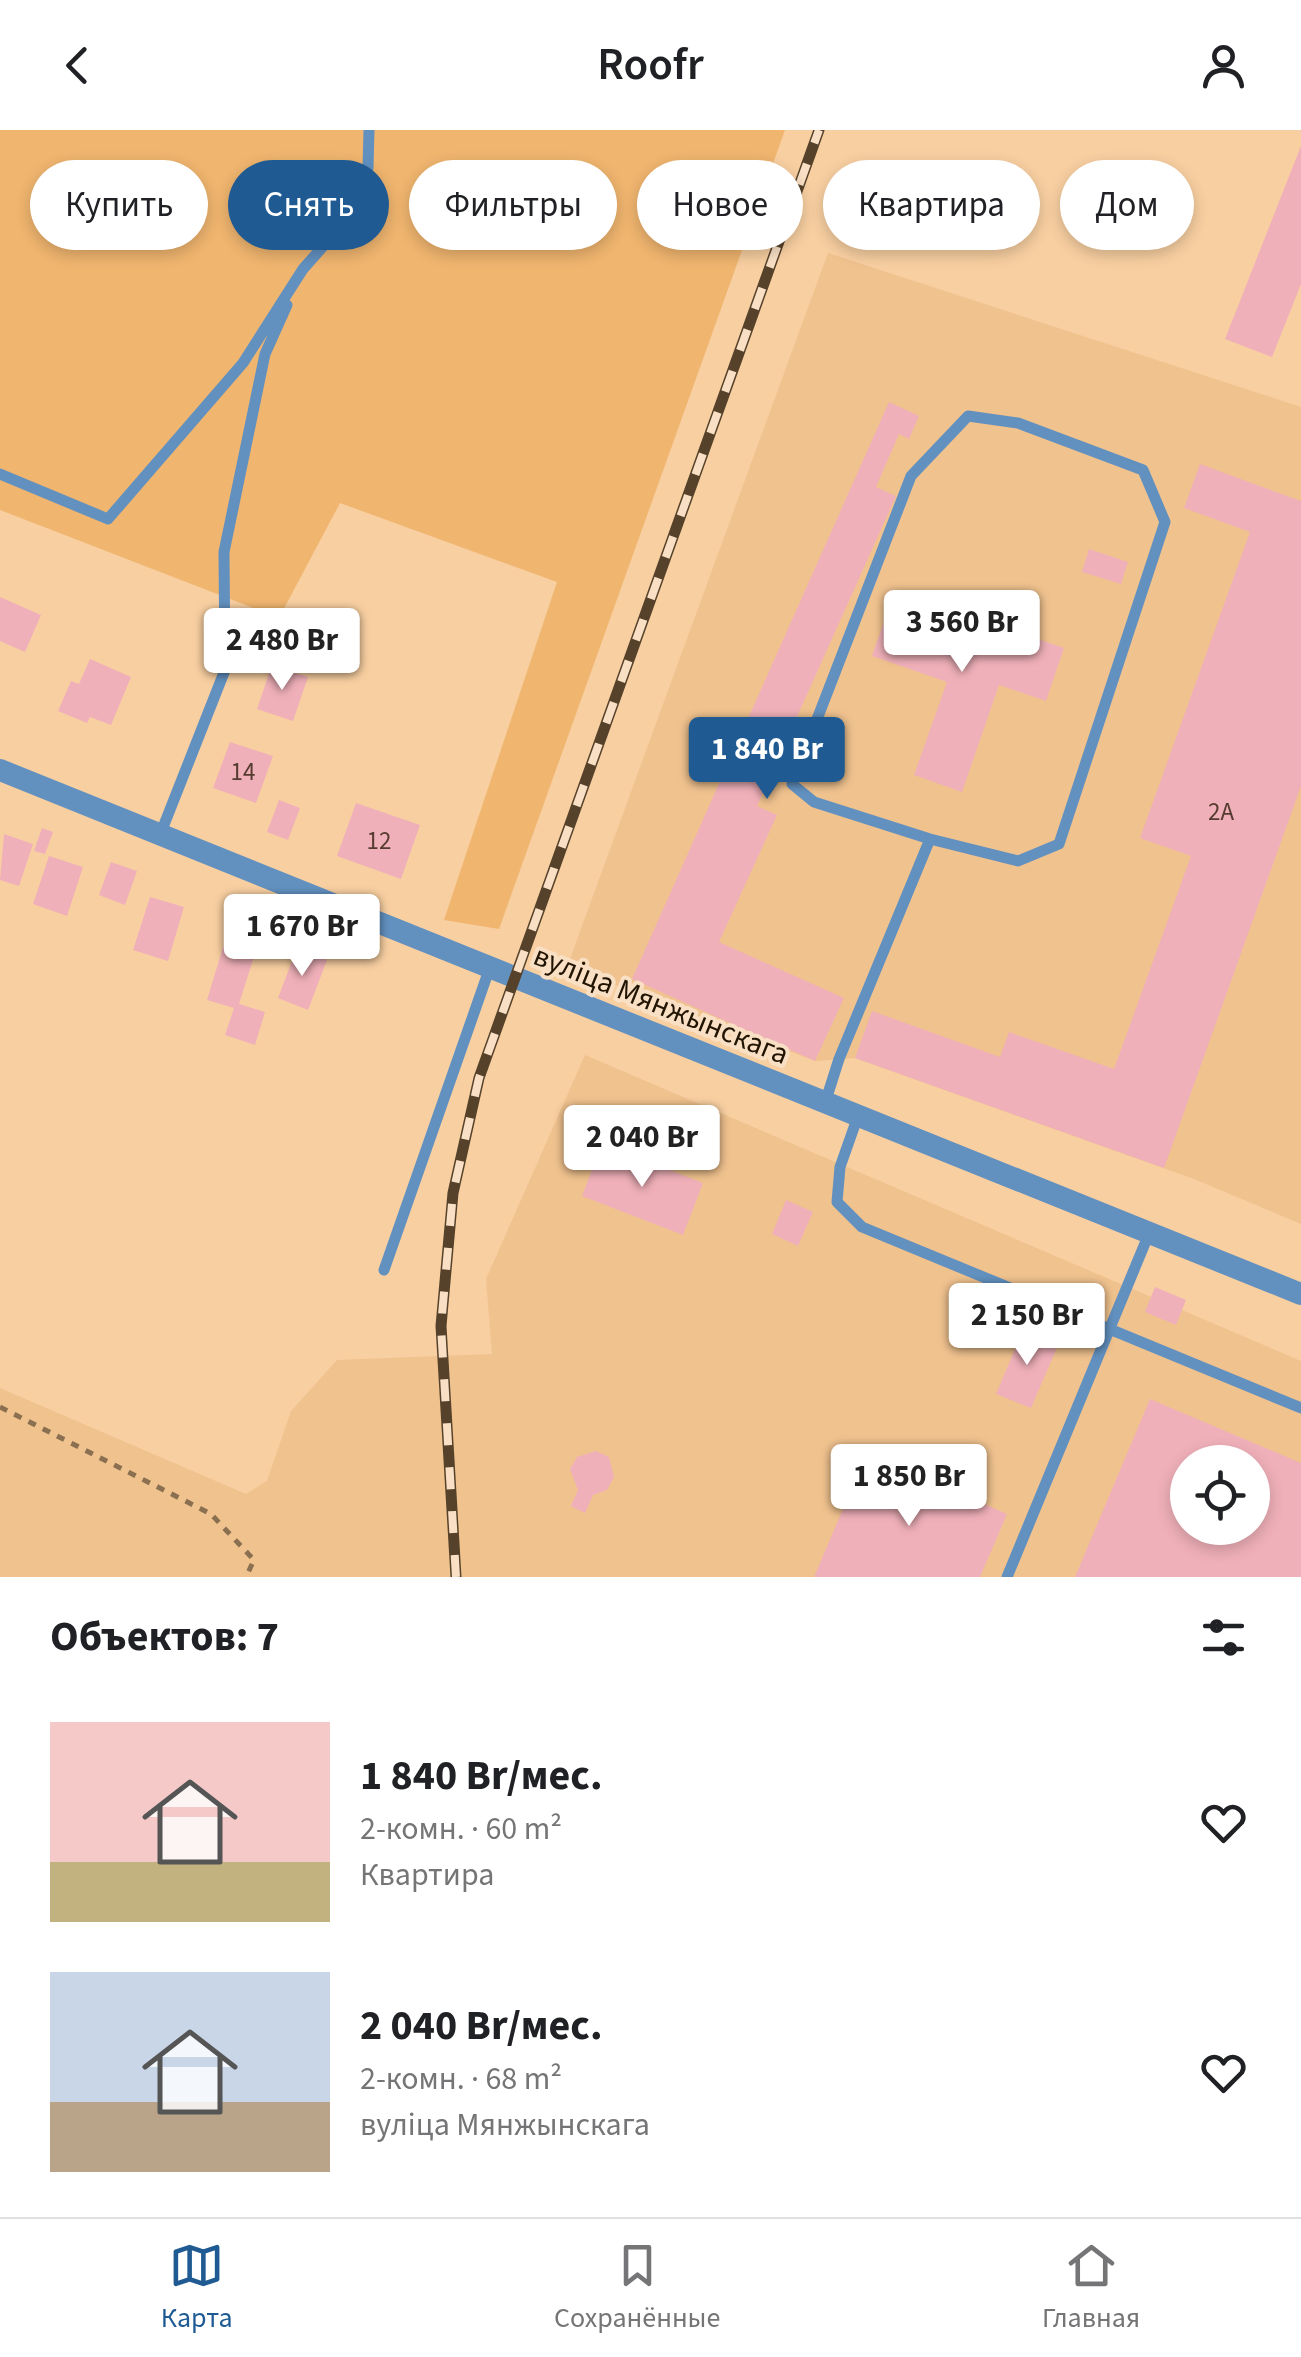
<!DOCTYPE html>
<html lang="ru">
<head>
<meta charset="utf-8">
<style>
  :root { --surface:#fff; --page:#f6f6f6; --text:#202124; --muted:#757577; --line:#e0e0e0; --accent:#1f5b92 }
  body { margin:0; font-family:"Source Sans 3",sans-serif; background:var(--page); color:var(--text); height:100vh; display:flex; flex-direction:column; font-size:38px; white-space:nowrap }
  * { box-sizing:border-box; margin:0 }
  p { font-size:32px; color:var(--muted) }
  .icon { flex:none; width:55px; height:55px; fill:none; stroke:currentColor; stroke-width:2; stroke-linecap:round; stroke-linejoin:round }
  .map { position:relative; height:1447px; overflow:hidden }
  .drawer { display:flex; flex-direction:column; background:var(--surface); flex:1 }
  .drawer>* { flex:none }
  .banner { position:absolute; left:30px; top:30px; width:1242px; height:90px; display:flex; gap:20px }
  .controls { position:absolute; left:1170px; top:1315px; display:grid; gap:20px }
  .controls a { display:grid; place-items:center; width:100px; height:100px; border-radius:50%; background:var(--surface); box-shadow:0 5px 15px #0003; font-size:50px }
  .price { position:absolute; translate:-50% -85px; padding:0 22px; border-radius:10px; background:#fff; color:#222; font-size:32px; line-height:65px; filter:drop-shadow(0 2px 5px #0008) }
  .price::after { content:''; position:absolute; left:50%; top:60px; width:30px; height:22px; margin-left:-15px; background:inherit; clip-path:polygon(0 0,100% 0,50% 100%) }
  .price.current { background:var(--accent); color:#fff }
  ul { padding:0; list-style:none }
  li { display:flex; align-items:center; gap:30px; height:250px; padding:0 50px }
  li span { display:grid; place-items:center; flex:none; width:280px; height:200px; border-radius:0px; color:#555 }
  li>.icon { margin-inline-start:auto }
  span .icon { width:120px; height:120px; fill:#fffc; stroke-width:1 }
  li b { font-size:42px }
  h2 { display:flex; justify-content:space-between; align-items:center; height:120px; padding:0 50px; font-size:42px }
  .tag { padding:0 35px; border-radius:45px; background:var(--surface); box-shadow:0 5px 15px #0003; font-size:35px; line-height:90px }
  .tag.current { background:var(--accent); color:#fff }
  header { display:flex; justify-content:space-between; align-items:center; height:130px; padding:0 50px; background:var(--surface); font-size:45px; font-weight:600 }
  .menu { display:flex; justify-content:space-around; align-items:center; height:140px; border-top:2px solid var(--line); background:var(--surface); font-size:28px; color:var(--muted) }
  .menu a { display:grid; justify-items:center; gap:5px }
  .menu .current { color:var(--accent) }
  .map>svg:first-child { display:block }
  .built { fill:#f0c28e; fill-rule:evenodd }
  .green { fill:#f0b56f }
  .building { fill:#f0b0b9; fill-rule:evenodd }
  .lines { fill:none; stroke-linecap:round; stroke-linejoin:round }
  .path { stroke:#8a6f50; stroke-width:5; stroke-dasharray:8 8; stroke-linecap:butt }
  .service { stroke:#6291c0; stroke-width:11 }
  .minor { stroke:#6291c0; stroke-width:22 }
  .rail-casing { stroke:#56422a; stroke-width:11 }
  .rail { stroke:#f9e0c5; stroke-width:8; stroke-dasharray:22; stroke-linecap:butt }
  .labels { text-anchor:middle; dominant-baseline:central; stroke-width:8; stroke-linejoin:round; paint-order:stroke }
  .number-label { font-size:25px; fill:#563b30 }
  .street-label { font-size:30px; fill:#221403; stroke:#f9e0c5 }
</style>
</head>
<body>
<header><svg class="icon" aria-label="back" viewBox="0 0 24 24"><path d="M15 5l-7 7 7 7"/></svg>Roofr<svg class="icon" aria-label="person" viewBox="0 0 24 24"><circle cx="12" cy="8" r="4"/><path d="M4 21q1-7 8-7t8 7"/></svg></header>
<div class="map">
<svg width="1301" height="1447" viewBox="0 0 1301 1447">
  <rect width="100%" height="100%" fill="#f8cfa1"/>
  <path class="built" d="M828 123 1301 277V1094L1194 1049 855 928 815 931 567 837Z
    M585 925 1301 1231V1447H0V1258L246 1364 267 1351 291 1281 337 1230 492 1224 486 1149ZM1188 1332H1252V1398H1188Z"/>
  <path class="green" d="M0 0H785L499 799 444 790 557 452 340 373 279 488 0 380Z"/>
  <path class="building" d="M1301 16V154L1272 227 1225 209Z
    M889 272 919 286 909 309 899 304 876 357 896 366 757 676 777 685 719 812 844 868 815 931 632 849Z
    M1200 334 1301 371V656L1164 1038 855 928 872 881 1000 927 1009 902 1114 939 1191 726 1140 708 1250 402 1184 378Z
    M1089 419 1128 432 1121 454 1082 442Z
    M895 460 1064 518 1046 571 999 555 962 662 914 645 947 552 872 526Z
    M0 467 41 485 25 522 0 511Z
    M90 529 131 547 111 595 90 587 87 593 58 581 71 551 79 554Z
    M272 535 308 547 293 591 257 579Z
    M230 612 273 626 256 673 213 658Z
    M279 670 300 678 288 710 267 702Z
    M356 673 420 695 401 749 337 726Z
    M42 698 53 702 45 724 34 721Z
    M4 704 33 714 19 756 0 750Z
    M49 726 83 737 67 786 33 774Z
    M111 732 137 741 125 775 99 765Z
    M150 767 184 777 168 831 133 820Z
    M225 811 256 820 239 874 265 882 255 915 225 905 234 878 207 870Z
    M297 818 327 830 308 880 278 868Z
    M602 1014 703 1053 683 1105 582 1066Z
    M786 1070 813 1082 798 1116 772 1104Z
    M1155 1157 1186 1170 1176 1195 1145 1182Z
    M1024 1198 1059 1213 1031 1278 996 1264Z
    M1150 1269 1301 1333V1447H1075ZM1188 1332H1252V1398H1188Z
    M596 1321 609 1327 614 1347 607 1360 593 1365 585 1383 571 1376 578 1360 570 1339 577 1327Z
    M867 1323 1007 1384 980 1447H814Z"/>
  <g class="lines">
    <path class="path" d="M0 1277 211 1384 254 1430 246 1447"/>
    <path class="service" d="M0 344 108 389 243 233 303 139 350 86 368 38 369 0
      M160 705 225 540 224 422 265 224 287 175
      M825 973 839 929 930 709 1018 731 1059 714 1165 392 1143 340 1018 293 968 286 911 346 792 654 814 672 930 709
      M858 986 840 1037 837 1072 862 1097 1301 1278
      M384 1140 489 840
      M1007 1447 1148 1106"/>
    <path class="minor" d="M0 640 1301 1164"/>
    <g class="rail-casing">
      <path id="rail" d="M456 1447 441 1196 453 1063 479 948 819 0"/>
    </g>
    <use href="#rail" class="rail"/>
  </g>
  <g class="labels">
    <g class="number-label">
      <text x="243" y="642">14</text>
      <text x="1221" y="682">2А</text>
      <text x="379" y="711">12</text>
    </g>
    <g class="street-label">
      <text transform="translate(661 875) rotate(22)">вуліца Мянжынскага</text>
    </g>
  </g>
</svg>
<div class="controls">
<a><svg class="icon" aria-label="locate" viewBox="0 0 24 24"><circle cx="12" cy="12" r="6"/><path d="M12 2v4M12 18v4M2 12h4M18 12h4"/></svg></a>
</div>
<b class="price" style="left:962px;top:545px">3 560 Br</b>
<b class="price" style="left:282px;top:563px">2 480 Br</b>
<b class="price current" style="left:767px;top:672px">1 840 Br</b>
<b class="price" style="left:302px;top:849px">1 670 Br</b>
<b class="price" style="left:642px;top:1060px">2 040 Br</b>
<b class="price" style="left:1027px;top:1238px">2 150 Br</b>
<b class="price" style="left:909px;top:1399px">1 850 Br</b>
<div class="banner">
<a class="tag">Купить</a>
<a class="tag current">Снять</a>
<a class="tag">Фильтры</a>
<a class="tag">Новое</a>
<a class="tag">Квартира</a>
<a class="tag">Дом</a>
</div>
</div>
<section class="drawer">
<h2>Объектов: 7<svg class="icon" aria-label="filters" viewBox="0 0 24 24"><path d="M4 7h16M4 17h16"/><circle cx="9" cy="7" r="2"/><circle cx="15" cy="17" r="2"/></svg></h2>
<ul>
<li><span style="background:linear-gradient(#f6c9c9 70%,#c2b280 0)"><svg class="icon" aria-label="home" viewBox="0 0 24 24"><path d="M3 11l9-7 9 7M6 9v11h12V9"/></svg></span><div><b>1 840 Br/мес.</b><p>2-комн. · 60 m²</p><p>Квартира</p></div><svg class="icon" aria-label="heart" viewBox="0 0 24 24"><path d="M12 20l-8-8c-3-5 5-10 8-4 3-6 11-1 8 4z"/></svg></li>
<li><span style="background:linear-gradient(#c9d6e8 65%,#b9a48a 0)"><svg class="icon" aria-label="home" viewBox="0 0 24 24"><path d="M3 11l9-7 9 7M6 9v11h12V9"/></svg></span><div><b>2 040 Br/мес.</b><p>2-комн. · 68 m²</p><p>вуліца Мянжынскага</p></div><svg class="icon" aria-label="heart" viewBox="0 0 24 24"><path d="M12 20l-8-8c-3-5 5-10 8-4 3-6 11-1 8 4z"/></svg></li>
</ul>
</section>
<nav class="menu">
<a class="current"><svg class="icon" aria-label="map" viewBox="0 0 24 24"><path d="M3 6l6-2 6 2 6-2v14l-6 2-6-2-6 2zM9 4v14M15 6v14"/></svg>Карта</a>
<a><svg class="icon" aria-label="saved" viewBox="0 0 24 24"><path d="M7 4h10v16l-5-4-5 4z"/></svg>Сохранённые</a>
<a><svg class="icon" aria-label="home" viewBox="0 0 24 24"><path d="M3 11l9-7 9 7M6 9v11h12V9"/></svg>Главная</a>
</nav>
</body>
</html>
